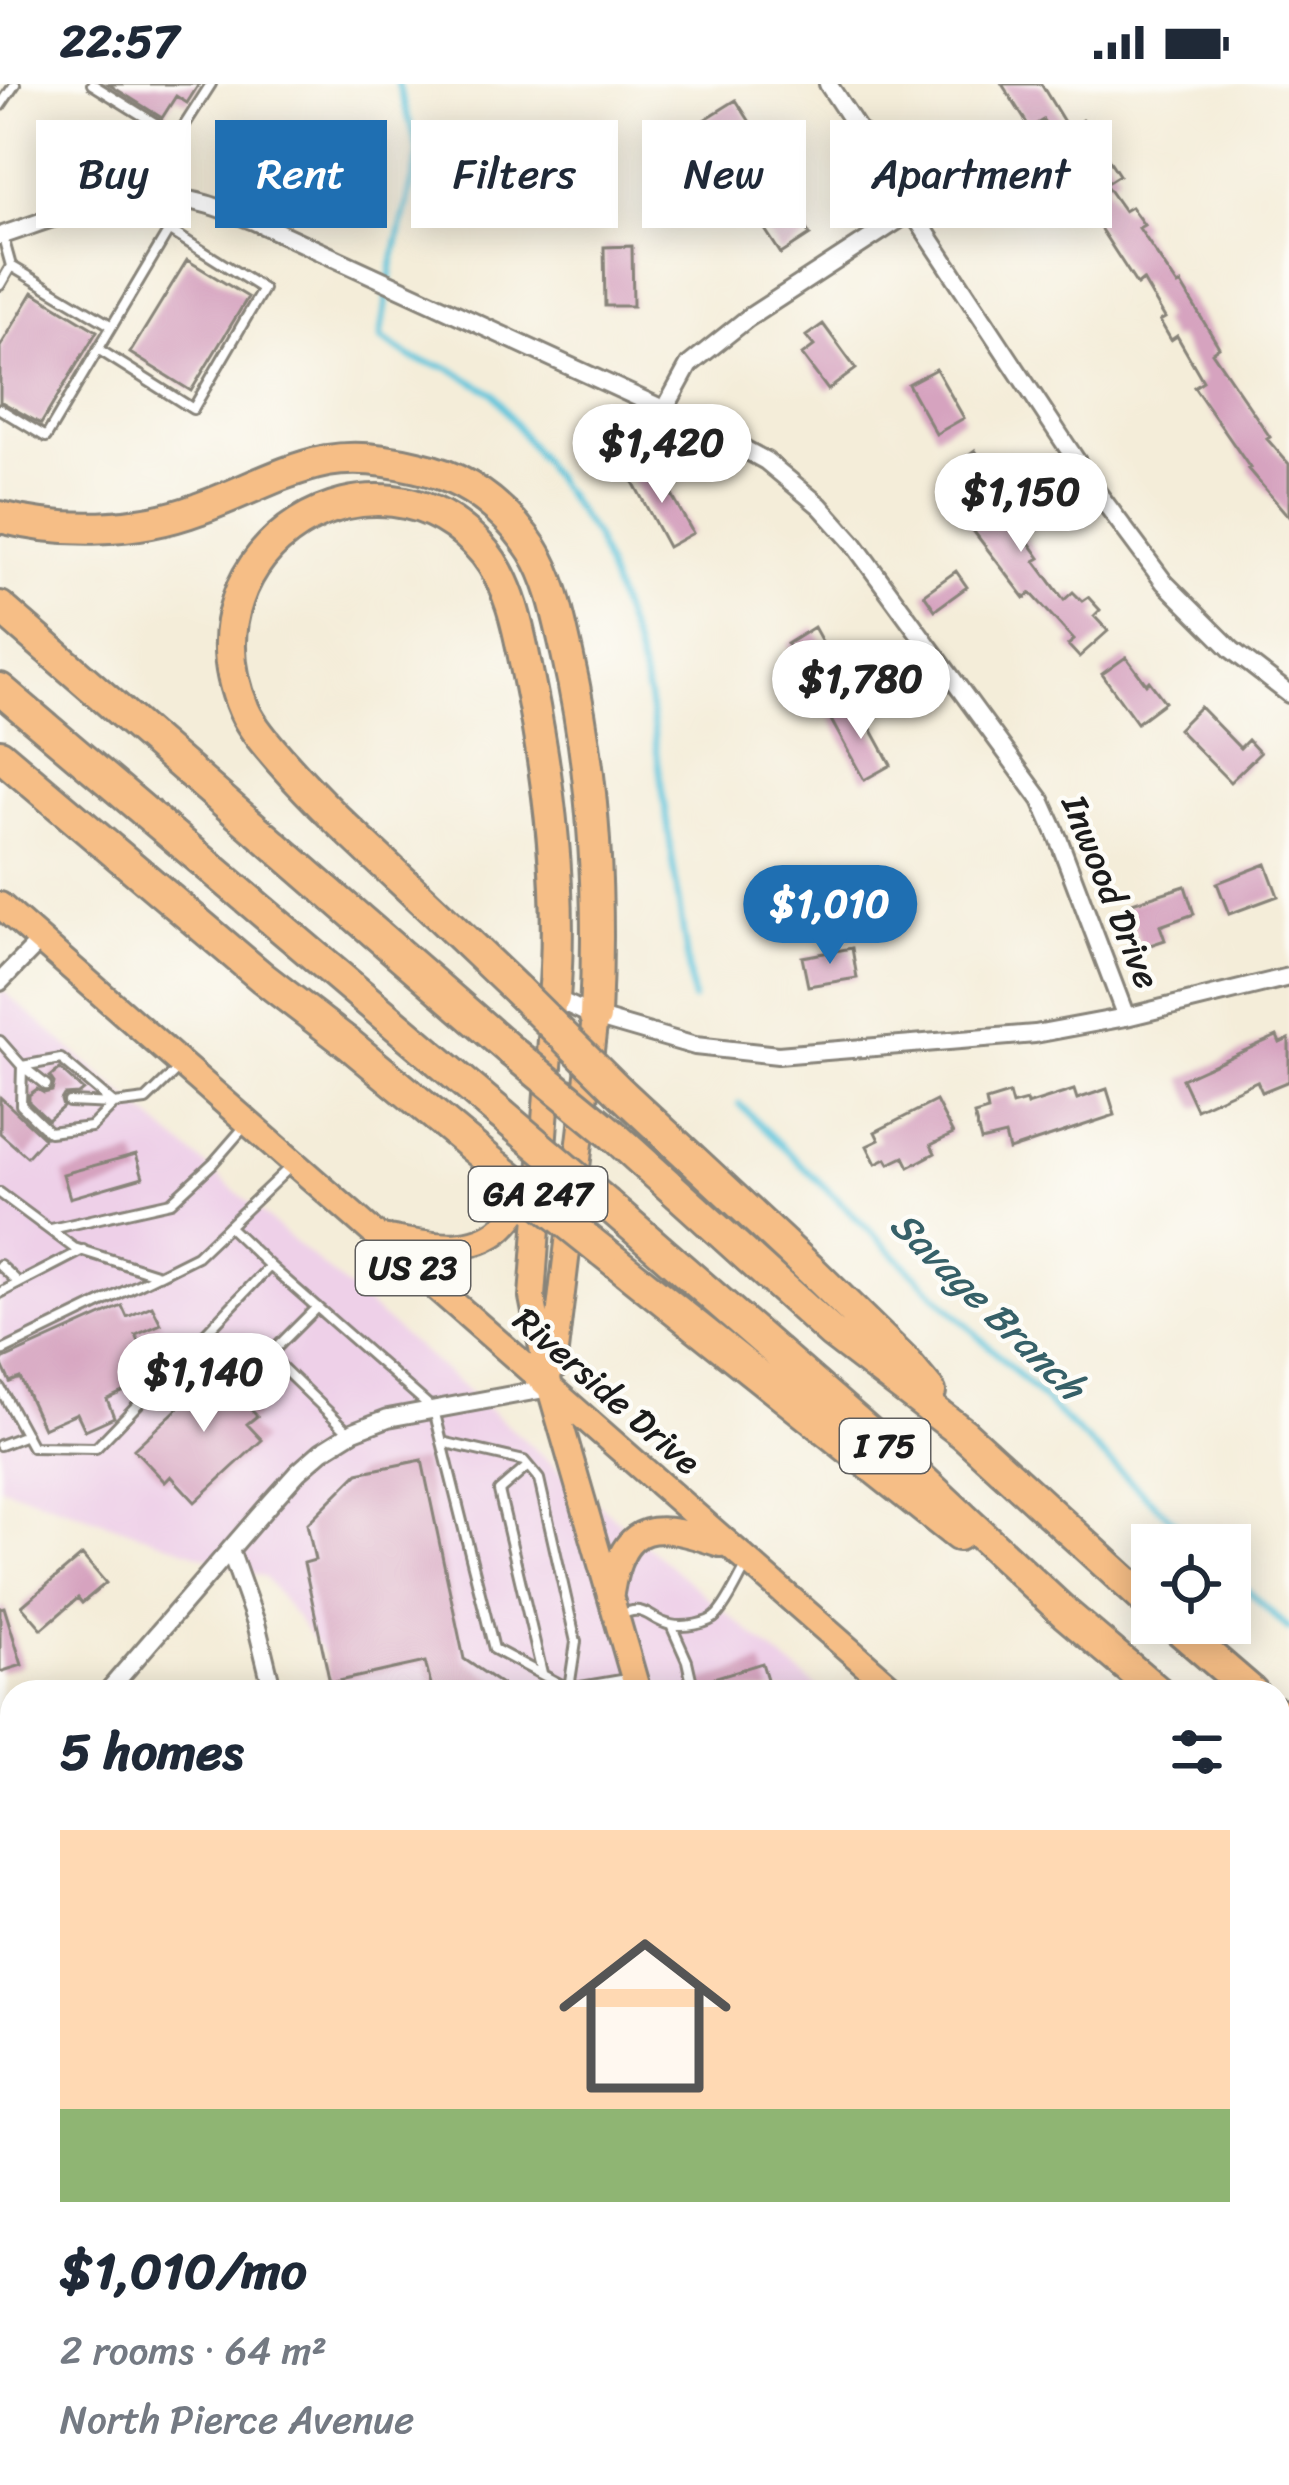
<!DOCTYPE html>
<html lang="en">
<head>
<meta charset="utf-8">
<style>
  :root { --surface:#fff; --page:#f2f2f3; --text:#1f2937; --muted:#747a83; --accent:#1f6fb2 }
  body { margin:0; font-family:Sriracha,sans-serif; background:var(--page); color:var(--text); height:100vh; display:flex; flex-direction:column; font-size:45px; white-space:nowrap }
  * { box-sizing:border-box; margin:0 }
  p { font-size:39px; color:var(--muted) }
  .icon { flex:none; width:66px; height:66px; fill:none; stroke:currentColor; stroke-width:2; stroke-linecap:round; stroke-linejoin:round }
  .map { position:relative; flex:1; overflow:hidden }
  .sheet { position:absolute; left:0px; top:1596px; width:1290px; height:807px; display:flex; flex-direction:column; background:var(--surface); border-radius:36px 36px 0 0; box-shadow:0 6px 30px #0003 }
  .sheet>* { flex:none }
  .guide { position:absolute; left:36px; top:36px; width:1218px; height:108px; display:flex; gap:24px }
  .buttons { position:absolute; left:1131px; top:1440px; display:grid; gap:24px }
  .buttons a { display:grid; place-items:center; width:120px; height:120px; border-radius:0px; background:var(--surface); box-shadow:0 6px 30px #0003; font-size:60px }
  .price { position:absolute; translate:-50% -102px; padding:0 27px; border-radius:42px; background:#fff; color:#222; font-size:39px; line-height:78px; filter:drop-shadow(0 3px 6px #0008) }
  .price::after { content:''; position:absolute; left:50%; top:72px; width:36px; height:27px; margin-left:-18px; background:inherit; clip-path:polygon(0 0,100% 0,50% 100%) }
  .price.on { background:var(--accent); color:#fff }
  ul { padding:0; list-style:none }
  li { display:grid; align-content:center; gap:24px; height:636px; padding:0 60px }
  li span { display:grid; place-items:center; height:372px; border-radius:0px; color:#555 }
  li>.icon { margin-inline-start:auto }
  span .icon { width:216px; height:216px; fill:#fffc; stroke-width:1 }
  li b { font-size:51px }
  h2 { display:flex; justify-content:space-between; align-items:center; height:144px; padding:0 60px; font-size:51px }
  .chip { padding:0 42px; border-radius:0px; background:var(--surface); box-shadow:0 6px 30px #0003; font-size:42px; line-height:108px }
  .chip.on { background:var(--accent); color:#fff }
  .status { display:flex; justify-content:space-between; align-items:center; height:84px; padding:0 60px; background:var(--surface); direction:ltr }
  .status svg { height:33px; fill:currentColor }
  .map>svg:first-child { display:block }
  .built { fill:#eed0e8 }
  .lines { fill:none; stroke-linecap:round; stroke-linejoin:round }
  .stream { stroke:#5ec5db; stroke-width:6 }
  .building { fill:#d6a3bf }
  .service-casing { stroke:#88847a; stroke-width:14 }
  .minor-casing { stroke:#88847a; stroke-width:22 }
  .primary-casing { stroke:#88847a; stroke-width:30 }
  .motorway-casing { stroke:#88847a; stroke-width:36 }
  .service { stroke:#fff; stroke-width:8 }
  .minor { stroke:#fff; stroke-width:16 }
  .primary { stroke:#f6be86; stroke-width:24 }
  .motorway { stroke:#f6be86; stroke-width:30 }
  .motorway-bridge-casing { stroke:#88847a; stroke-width:36; stroke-linecap:butt }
  .motorway-bridge { stroke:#f6be86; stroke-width:30 }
  .labels { text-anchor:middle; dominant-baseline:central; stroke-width:9; stroke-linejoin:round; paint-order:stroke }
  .shield { fill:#fdfcf7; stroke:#605f5e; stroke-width:3 }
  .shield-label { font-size:33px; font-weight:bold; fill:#1c1c1c }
  .street-label { font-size:36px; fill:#1c1c1c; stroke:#fdfcf7 }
  .water-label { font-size:39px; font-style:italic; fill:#366068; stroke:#fdfcf7 }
</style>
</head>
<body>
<div class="status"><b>22:57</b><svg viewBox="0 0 49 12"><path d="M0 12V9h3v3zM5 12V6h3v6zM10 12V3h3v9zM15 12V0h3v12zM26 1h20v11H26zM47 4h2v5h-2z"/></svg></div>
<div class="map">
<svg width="1289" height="2401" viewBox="0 0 1289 2401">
  <rect width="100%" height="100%" fill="#fdfcf7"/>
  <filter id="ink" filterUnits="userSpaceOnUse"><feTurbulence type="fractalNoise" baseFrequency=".00833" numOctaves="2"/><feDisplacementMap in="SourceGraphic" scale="24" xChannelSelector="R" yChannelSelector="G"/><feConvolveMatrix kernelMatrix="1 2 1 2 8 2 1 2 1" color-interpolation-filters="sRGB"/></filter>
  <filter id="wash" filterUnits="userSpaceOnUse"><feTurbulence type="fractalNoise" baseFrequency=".004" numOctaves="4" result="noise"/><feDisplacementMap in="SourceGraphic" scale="48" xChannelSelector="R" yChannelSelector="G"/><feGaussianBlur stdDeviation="2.7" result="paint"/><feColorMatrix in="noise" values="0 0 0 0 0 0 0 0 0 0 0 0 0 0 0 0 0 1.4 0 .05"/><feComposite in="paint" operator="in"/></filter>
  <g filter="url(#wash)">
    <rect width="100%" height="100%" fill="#f4edd9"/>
    <path class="built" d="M0 904 703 1510 823 1608H352L265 1493 0 1402Z"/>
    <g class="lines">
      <path class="stream" d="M398 0 419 69 393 177 381 254 413 275 449 284 493 309 595 452 636 567 649 614 693 916
        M739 1020 1071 1342 1199 1461
        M1230 1490 1289 1545"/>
    </g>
    <g id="blocks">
      <path class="building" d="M108 0H199L187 19 176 12 162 34Z
        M1002 0H1041L1069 46 1083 36 1119 91 1105 100 1124 127 1131 123 1144 141 1139 144 1178 202 1181 200 1219 263 1212 268 1270 353 1267 355 1289 380V433L1248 385 1250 384 1194 303 1203 297 1177 252 1171 256 1160 237 1165 234 1143 196 1137 201 1071 99 1074 97 1071 91 1076 88 1043 36 1030 44Z
        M736 16 766 63 753 71 774 102 777 101 810 151 781 170 744 113 751 108 704 36Z
        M632 162 633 222H605L604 163Z
        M187 176 248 213 191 307 130 269Z
        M33 208 97 247 41 340 0 317V263Z
        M823 240 856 285 828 306 802 271 814 262 806 252Z
        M936 285 964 334 936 350 908 300Z
        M975 366 988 386 984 389 999 410 996 412 1040 474 1035 477 1064 516 1073 508 1082 517 1088 513 1100 526 1094 532 1108 547 1079 573 1068 561 1074 556 1031 509 1025 514 958 427 970 419 947 386Z
        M655 381 693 449 668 463 631 394Z
        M956 487 967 503 935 526 924 510Z
        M814 543 841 592 817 608 787 560Z
        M1126 573 1146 600 1149 597 1165 618 1137 639 1102 590Z
        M857 619 891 681 864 696 830 634Z
        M1200 623 1240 664 1248 656 1260 669 1230 698 1178 645Z
        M1266 780 1278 812 1229 830 1217 799Z
        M1185 802 1194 830 1160 842 1165 856 1141 864 1126 821Z
        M852 864 857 894 808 902 802 873Z
        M1277 952 1280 959 1289 955V997L1262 1008 1257 997 1196 1025 1182 995Z
        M60 985 83 1006 78 1010 64 1011 61 1016 63 1023 48 1036 29 1018V1011L37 1005 44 1009 52 1007 54 999 50 993Z
        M1107 1005 1115 1031 1009 1066 1005 1051 981 1057 974 1031 988 1027 986 1017 1009 1010 1012 1021 1026 1017 1027 1021 1074 1006 1077 1015Z
        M0 1013 44 1054 27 1073 0 1049Z
        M936 1017 953 1050 931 1061 935 1069 909 1083 904 1073 889 1080 886 1075 876 1080 867 1062 879 1056 875 1048Z
        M136 1070 143 1093 70 1114 63 1090Z
        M122 1222 127 1233 152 1222 161 1240 136 1251 154 1291 149 1296 107 1315 114 1333 85 1346 77 1329 43 1344 20 1294 10 1298 0 1277Z
        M227 1279 253 1307 243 1317 257 1332 247 1340 262 1356 195 1418 171 1392 165 1398 134 1365Z
        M422 1376 464 1575 513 1608H433L425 1578 330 1599 304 1479 315 1476 307 1440 358 1389Z
        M82 1471 106 1499 82 1519 78 1514 42 1545 22 1522Z
        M4 1523 22 1581 0 1588V1524Z
        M762 1579 771 1608H702L700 1598Z"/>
    </g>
  </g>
  <g filter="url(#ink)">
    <use href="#blocks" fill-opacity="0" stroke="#88847a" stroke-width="3"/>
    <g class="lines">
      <g class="service-casing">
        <path id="service" d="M0 22 15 0
          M177 53 211 0
          M3 153 11 182 112 242 169 146 164 113 177 53 92 0
          M0 201 11 182
          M98 265 193 325 263 205 169 146
          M0 325 46 353 112 242
          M0 957 22 982 46 1001
          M61 975 114 1020 91 1043 49 1048 21 1021 22 982Z
          M69 1018 114 1020 146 1016 180 983
          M0 1109 74 1164 159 1191 197 1172 290 1083
          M51 1145 171 1118 213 1079 246 1041
          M0 1181 19 1199
          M270 1182 434 1326 494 1565 569 1605 627 1595
          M0 1209 83 1166
          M317 1223 269 1271 349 1348
          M0 1268 158 1191
          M0 1304 32 1363 96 1364 270 1182 228 1142
          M442 1358 524 1377 539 1395 576 1558 569 1604
          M0 1361 26 1351
          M528 1382 499 1407 542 1589
          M618 1532C647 1518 647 1536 671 1541 684 1544 709 1540 717 1531 729 1518 738 1496 747 1481
          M671 1541 687 1577 694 1608
          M1278 2051 1289 2060
          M1278 2182 1289 2176
          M1278 2231 1289 2239"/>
      </g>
      <g class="minor-casing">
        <path id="minor" d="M828 0 1097 408 1164 498 1232 566 1289 610
          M0 152C52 135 109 110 164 113 196 114 225 126 254 137L711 347 766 377 820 422 853 459 1041 716 1058 754 1126 933
          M665 325 689 281 748 234 912 127
          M0 898 40 857
          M554 914 595 933 695 962 778 971 1035 950 1126 933 1289 893
          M230 1466 256 1539 273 1608
          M107 1608 265 1425 298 1388 322 1367 354 1347 388 1334 550 1304
          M0 1707 12 1697
          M0 2213 12 2209
          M469 2401 472 2391"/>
      </g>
      <g class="primary-casing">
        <path id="primary" d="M0 821 897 1608
          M553 928 532 1213 550 1304 638 1608
          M379 1153C419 1158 468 1174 502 1144 516 1131 527 1112 538 1097
          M553 1284 595 933
          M611 1509C623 1433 658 1439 720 1460
          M1278 1939 1289 1949
          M862 2391 865 2401"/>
      </g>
      <g class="motorway-casing">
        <path id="motorway" d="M0 433C63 449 137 448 198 425 241 410 282 386 327 377 356 372 388 376 417 383 467 394 505 423 533 466 552 496 559 535 567 569 595 690 601 810 595 933
          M0 523 511 967
          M0 605 501 1030
          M0 671 263 894 349 960 496 1082
          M517 906C477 868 438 830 398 793 357 755 318 719 281 677 268 662 252 644 244 626 175 465 379 341 485 469 513 504 520 554 529 597 550 701 563 808 554 914
          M620 1008 812 1187 904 1277 930 1308
          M613 1051 832 1249 964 1350 1152 1522
          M607 1120 902 1377 1066 1530 1158 1608
          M602 1167 958 1451
          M1172 1539 1252 1608
          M1278 1629 1289 1639
          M1278 1700 1289 1708"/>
      </g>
      <use href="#service" class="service"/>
      <use href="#minor" class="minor"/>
      <use href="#primary" class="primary"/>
      <use href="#motorway" class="motorway"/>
      <g class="motorway-bridge-casing">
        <path id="motorway-bridge" d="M517 906 620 1008
          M511 967 613 1051
          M501 1030 607 1120
          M496 1082 602 1167"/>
      </g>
      <use href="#motorway-bridge" class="motorway-bridge"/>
    </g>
  </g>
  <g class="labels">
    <g class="shield">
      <rect x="469" y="1083" width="138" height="54" rx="9"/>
      <rect x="356" y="1157" width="114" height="54" rx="9"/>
      <rect x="840" y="1335" width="90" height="54" rx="9"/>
    </g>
    <g class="shield-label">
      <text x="538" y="1110">GA 247</text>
      <text x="413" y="1184">US 23</text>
      <text x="885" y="1362">I 75</text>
    </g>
    <g class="street-label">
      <text transform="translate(1111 808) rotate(68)">Inwood Drive</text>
      <text transform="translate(607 1307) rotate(41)">Riverside Drive</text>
    </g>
    <g class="water-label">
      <text transform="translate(988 1221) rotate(44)">Savage Branch</text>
    </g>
  </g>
</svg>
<div class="buttons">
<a><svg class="icon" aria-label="locate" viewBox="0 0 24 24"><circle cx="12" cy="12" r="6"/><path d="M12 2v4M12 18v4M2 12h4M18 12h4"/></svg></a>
</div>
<b class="price" style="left:662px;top:422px">$1,420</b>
<b class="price" style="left:1021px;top:471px">$1,150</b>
<b class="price" style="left:861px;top:658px">$1,780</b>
<b class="price on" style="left:830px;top:883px">$1,010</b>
<b class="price" style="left:204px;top:1351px">$1,140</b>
<div class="guide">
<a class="chip">Buy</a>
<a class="chip on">Rent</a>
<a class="chip">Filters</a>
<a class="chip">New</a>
<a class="chip">Apartment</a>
</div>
<section class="sheet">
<h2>5 homes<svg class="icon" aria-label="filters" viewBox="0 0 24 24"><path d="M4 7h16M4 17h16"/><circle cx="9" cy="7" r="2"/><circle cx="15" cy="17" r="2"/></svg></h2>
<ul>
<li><span style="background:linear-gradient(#ffd9b3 75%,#8fb573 0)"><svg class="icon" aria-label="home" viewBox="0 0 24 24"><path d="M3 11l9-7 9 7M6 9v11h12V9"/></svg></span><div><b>$1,010/mo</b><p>2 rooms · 64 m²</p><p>North Pierce Avenue</p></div></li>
</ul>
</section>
</div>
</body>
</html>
